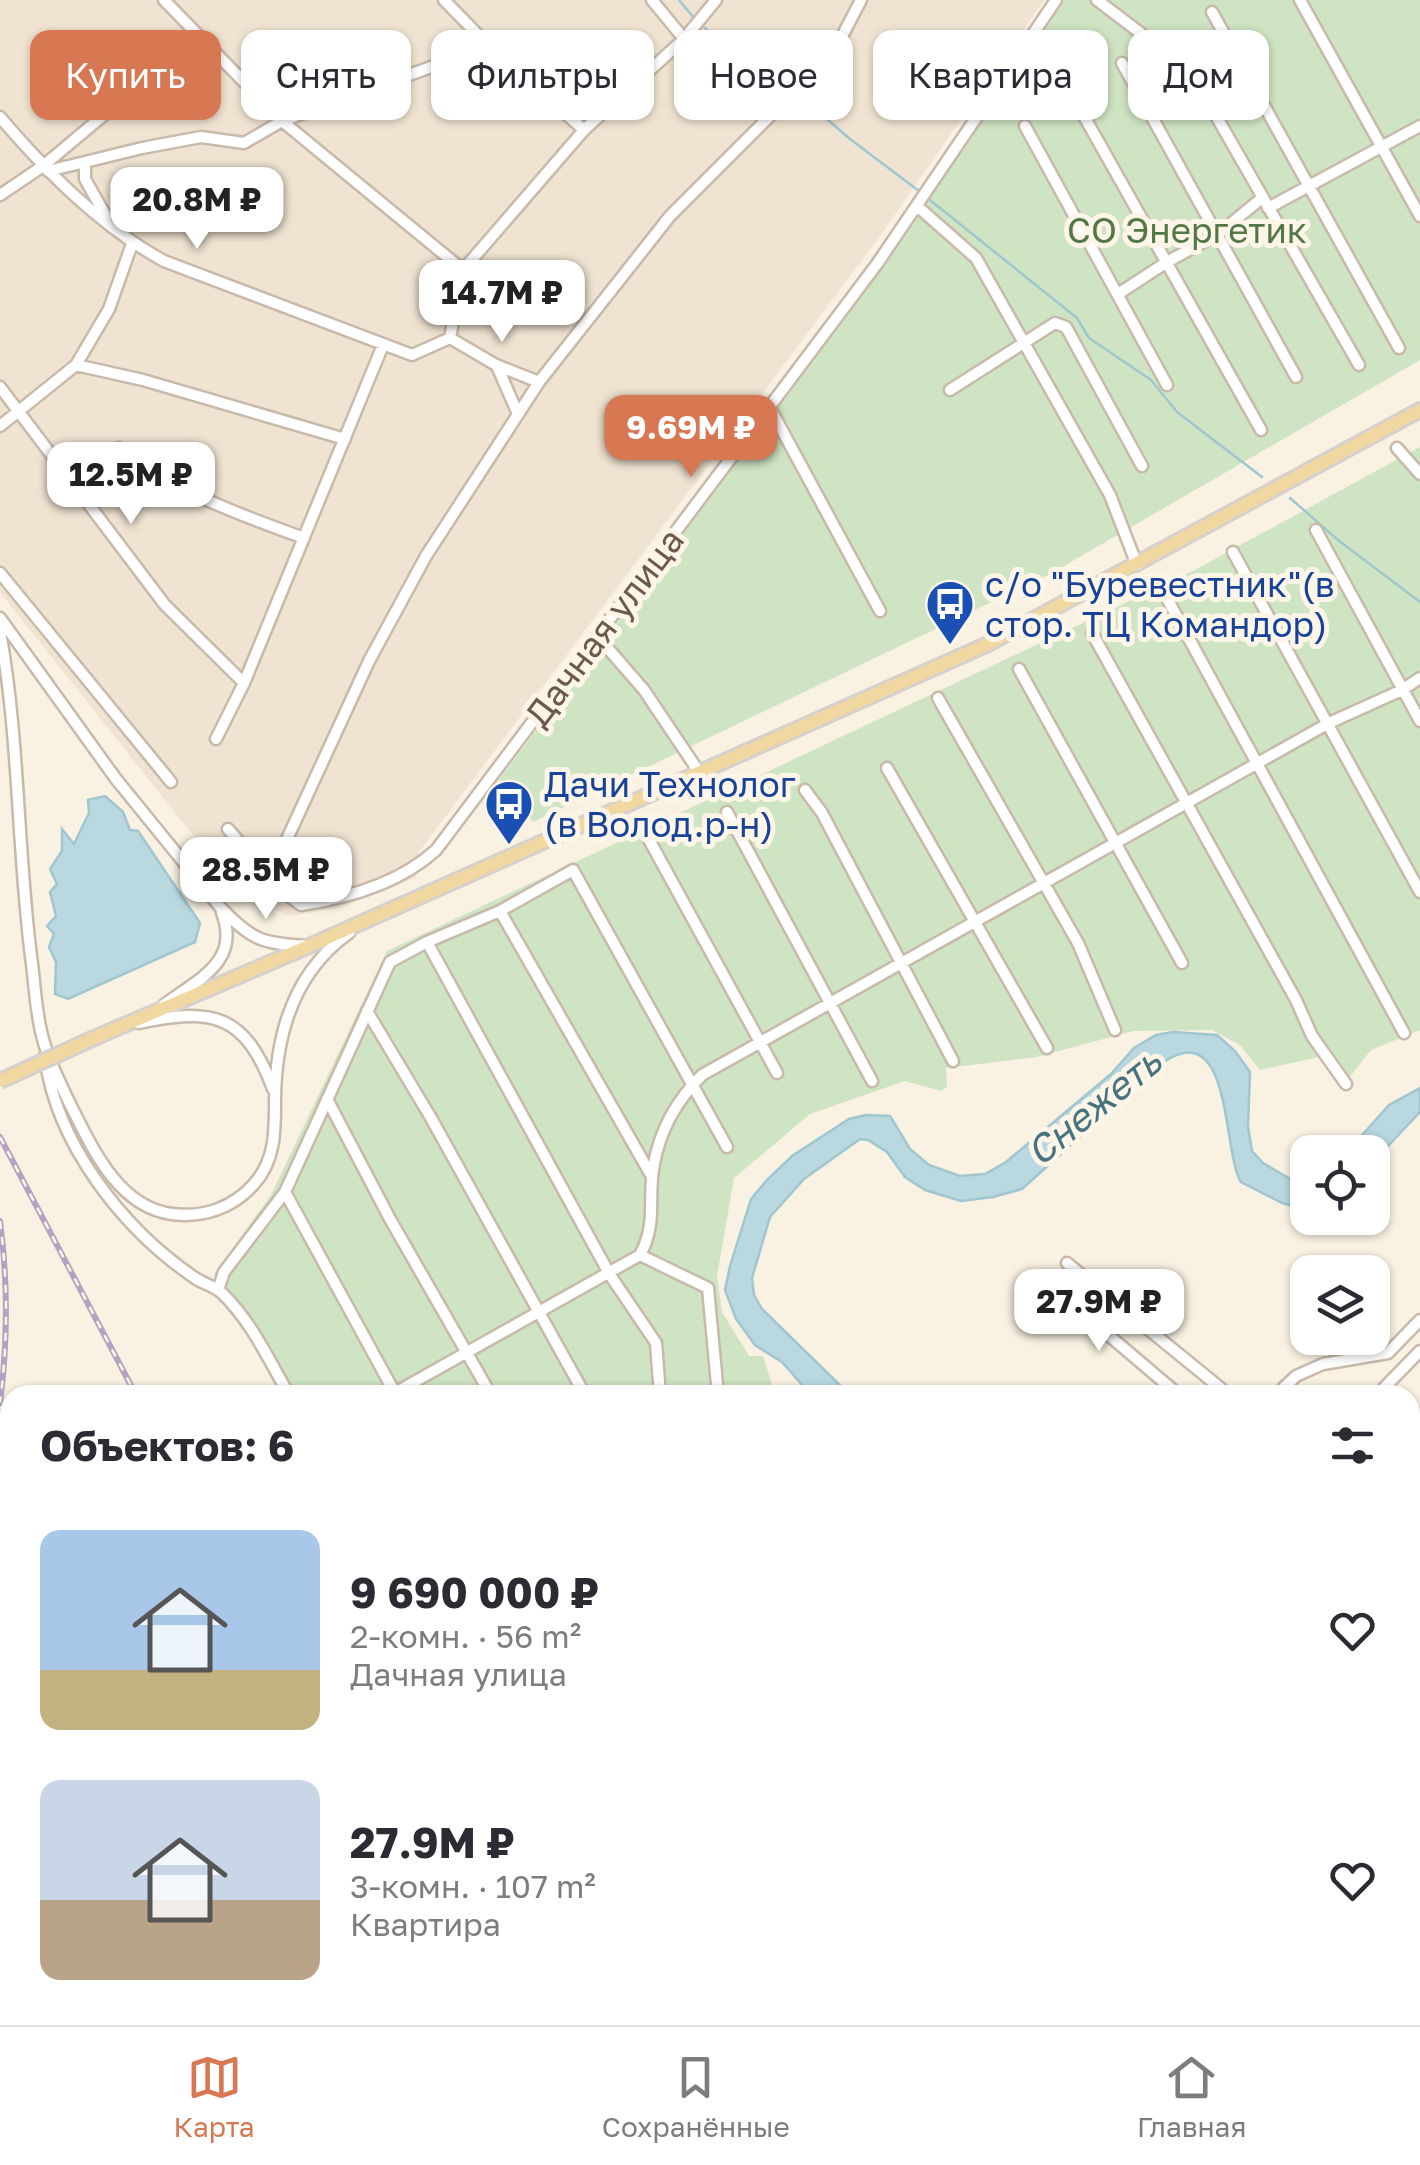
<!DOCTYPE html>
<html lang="ru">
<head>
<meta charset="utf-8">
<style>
  :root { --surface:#fff; --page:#f7f7f7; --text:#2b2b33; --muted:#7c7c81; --line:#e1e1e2; --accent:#d77853 }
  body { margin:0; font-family:"Golos Text",sans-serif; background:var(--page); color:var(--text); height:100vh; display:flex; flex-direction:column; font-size:38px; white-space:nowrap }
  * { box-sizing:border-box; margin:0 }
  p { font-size:32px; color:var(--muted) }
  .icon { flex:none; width:55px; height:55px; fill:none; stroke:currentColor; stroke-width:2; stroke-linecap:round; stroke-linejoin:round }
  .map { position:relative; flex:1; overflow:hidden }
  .panel { position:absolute; left:0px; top:1385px; width:1420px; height:640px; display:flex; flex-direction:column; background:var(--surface); border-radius:30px 30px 0 0; box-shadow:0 2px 8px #0004 }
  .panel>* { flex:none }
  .banner { position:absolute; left:30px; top:30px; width:1360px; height:90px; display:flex; gap:20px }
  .buttons { position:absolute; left:1290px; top:1135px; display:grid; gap:20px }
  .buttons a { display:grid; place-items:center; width:100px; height:100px; border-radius:20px; background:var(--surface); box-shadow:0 2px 8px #0004; font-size:50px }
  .price { position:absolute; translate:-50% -85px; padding:0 22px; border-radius:20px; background:#fff; color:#222; font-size:32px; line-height:65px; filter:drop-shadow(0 2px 5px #0008) }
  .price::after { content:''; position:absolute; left:50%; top:60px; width:30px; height:22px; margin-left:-15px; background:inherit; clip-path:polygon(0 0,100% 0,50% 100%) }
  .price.selected { background:var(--accent); color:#fff }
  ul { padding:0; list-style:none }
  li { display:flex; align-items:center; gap:30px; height:250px; padding:0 40px }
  li span { display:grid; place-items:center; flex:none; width:280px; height:200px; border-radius:20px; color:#555 }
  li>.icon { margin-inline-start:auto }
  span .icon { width:120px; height:120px; fill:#fffc; stroke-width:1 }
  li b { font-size:42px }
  h2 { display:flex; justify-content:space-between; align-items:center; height:120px; padding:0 40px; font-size:42px }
  .chip { padding:0 35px; border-radius:20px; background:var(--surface); box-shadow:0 2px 8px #0004; font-size:35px; line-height:90px }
  .chip.selected { background:var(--accent); color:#fff }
  .tabs { display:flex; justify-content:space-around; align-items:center; height:140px; border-top:2px solid var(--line); background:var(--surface); font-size:28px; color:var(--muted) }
  .tabs a { display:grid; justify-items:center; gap:5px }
  .tabs .selected { color:var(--accent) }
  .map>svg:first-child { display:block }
  .residential { fill:#f0e3d1 }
  .green { fill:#cee4c2 }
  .water { fill:#b9d8e0; stroke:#a0c6d0; stroke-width:2.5 }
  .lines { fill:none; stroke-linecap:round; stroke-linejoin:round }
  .stream { stroke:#a0c6d0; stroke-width:2.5 }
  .river { stroke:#b9d8e0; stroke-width:15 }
  .minor-casing { stroke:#c8b9aa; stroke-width:15 }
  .major-casing { stroke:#d6d1cd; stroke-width:18 }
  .minor { stroke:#fff; stroke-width:10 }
  .major { stroke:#f1d8a0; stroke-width:12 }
  .rail-casing { stroke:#b4a2c0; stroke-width:6 }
  .rail { stroke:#fdf5e7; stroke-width:2.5; stroke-dasharray:8; stroke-linecap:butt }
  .major-bridge-casing { stroke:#d6d1cd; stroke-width:18; stroke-linecap:butt }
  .major-bridge { stroke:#f1d8a0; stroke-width:12 }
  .labels { text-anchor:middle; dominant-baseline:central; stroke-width:10; stroke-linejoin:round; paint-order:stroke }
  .park-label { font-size:35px; fill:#537847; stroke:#fdf5e7 }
  .transit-label { font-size:35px; fill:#164399; stroke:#fdf5e7; text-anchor:start }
  .street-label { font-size:35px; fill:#6d594b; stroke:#fdf5e7 }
  .water-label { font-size:38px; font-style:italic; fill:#47727f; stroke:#fdf5e7 }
</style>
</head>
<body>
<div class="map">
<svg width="1420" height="2025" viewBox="0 0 1420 2025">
  <rect width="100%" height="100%" fill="#f9f1e1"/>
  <path class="residential" d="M0 0H1044L878 239 419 852 416 878 340 908 289 916 242 897 0 592Z
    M531 2015H606L616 2025H523Z"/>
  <path class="green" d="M1065 0H1420V360L1050 574 533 822 499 780 884 266Z
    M1420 447V1030L1371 1050 1348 1079 1328 1055 1260 1070 1240 1045 1212 1030 1133 1031 1037 1057 946 1068 947 1087 941 1091 905 1081 810 1114 734 1178 717 1276 722 1312 749 1356H763L775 1395H296L250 1315 214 1274 271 1195 387 951 1193 571Z
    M0 1961 10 1981V2015H28L34 2025H0Z"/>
  <path class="water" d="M105 796 123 812 130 830 138 831 200 923 195 942 68 999 55 994 56 962 49 947 54 934 47 926 56 916 50 892 57 884 50 869 62 851V829L74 844 89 813 88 800Z
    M1173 1032 1217 1035 1235 1051 1250 1072 1248 1127 1252 1151 1263 1163 1307 1189V1210L1282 1203 1241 1182C1222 1152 1233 1012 1161 1064L1022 1189 993 1197 961 1201 925 1190 905 1177 887 1152 868 1140 860 1139 804 1179 770 1217 752 1278 754 1295 762 1309 850 1395H811L782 1362 755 1345 736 1319 725 1290 730 1266 751 1199 767 1180 792 1156 849 1119 866 1115 890 1116 910 1149 929 1165 960 1176 985 1174 1006 1162 1111 1074 1134 1048 1156 1035Z
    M1420 1088V1112L1373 1162 1372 1152H1347L1389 1105Z"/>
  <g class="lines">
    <path class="stream" d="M679 0 694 18
      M705 28 722 44 756 58 793 89
      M798 94 850 139 919 191
      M930 200 1077 318 1089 338 1151 380 1177 412 1262 477
      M1290 498 1338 540 1420 602"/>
    <path class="river" d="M510 2025 517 2015"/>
    <g class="minor-casing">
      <path id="minor" d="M164 0 282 121 463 270
        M444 0 489 46 584 130
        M652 0 684 39
        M1097 0 1151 41 1196 81 1359 365
        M1300 0 1420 216
        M1212 12 1399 348
        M1122 63 1296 377
        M1076 102 1261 430
        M0 117C47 172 100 226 164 261L412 355 450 338 463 270 584 130 684 39 716 0
        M1025 126 1167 385
        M85 162V179L107 218
        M48 171 142 148 201 137 244 143 282 121 489 46
        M0 195 43 166 197 37
        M917 206 976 258 1110 495 1137 565
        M1268 208 1420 126
        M1118 294 1167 262 1218 234 1262 198
        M450 338 496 365 539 382
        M76 365 143 380 345 439
        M497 366 518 414
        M0 387 165 605 244 683
        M950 390 1055 323 1066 327 1142 466
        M770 408 880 611
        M0 426 76 365 109 309 132 244
        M119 448C175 491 237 514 304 538
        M1397 448 1420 474
        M1316 530 1420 721
        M1233 552 1420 892
        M0 573 171 782
        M1163 591 1404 1033
        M0 618 116 779 220 907C251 940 263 944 308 946
        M0 632C20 741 17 854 32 964 35 988 36 1015 43 1039 48 1060 60 1082 69 1102 91 1145 117 1207 172 1214 203 1218 233 1208 254 1184 276 1160 275 1129 275 1098 276 1033 294 972 349 933
        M1092 633 1296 1000 1312 1036 1346 1084
        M598 637 644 690 699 772
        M1019 669 1182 963
        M938 698 1078 943 1115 1030
        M216 739 244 683 383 345
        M887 768 1047 1048
        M805 790 822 813 953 1061
        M727 812 872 1081
        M641 825 777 1073
        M228 829 282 891 301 905C348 898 400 883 436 850L877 264 1056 0
        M270 876 369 661 426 556 539 382 670 216 786 100 839 42 861 0
        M500 911 651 1175
        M427 942 610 1275 656 1343 660 1395
        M164 1005C198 979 241 962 222 913
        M367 1011 431 1118 585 1395
        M139 1023C213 1007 245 1014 273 1089
        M45 1056C56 1144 123 1229 195 1278 204 1284 214 1286 222 1293 251 1321 269 1360 289 1395
        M327 1099 390 1219 491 1395
        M285 1192 396 1395
        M640 1255 708 1288 718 1395
        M1067 1263 1229 1395
        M1046 1282 1179 1395
        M218 1290 224 1272 285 1192 390 962 427 942 500 911 573 870 727 1147
        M391 1395 640 1255C658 1222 647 1197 654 1164 660 1130 678 1099 702 1075L1329 723 1402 690 1420 678
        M1276 1395 1296 1376 1323 1364 1388 1353 1420 1320
        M1382 1395 1383 1389 1420 1351
        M1410 1428 1420 1438
        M1410 1517 1420 1522
        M1410 1642 1420 1653
        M1410 1759 1420 1770
        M1410 1784 1420 1775
        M1410 1877 1420 1888
        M1410 1996 1420 2007
        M738 2015 755 2019 792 2015
        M842 2015 853 2025
        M968 2015 977 2025
        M1081 2015 1090 2025
        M1195 2015 1205 2025
        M1311 2015 1321 2025
        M462 2025 470 2015
        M577 2025 583 2015
        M1159 2025 1170 2015"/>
    </g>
    <g class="major-casing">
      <path id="major" d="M94 1038 309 946 986 645 1420 410"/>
    </g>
    <use href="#minor" class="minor"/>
    <use href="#major" class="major"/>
    <g class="rail-casing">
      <path id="rail" d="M0 1137 136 1395
        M0 1221C8 1282 8 1341 0 1403
        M0 1739 10 1738
        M0 1885 10 1914
        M62 2015 68 2025
        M629 2015 640 2025"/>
    </g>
    <use href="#rail" class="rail"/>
    <g class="major-bridge-casing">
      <path id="major-bridge" d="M0 1081 94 1038"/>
    </g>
    <use href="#major-bridge" class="major-bridge"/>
  </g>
  <defs>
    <g id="bus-pin" transform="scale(2.5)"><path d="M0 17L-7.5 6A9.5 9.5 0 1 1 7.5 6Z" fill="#1a4fb4" stroke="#fdf5e7"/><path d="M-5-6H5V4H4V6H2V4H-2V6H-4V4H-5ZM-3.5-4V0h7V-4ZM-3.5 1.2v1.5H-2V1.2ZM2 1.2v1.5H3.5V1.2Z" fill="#fff"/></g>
  </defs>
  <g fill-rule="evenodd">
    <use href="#bus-pin" x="950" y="604"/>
    <use href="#bus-pin" x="509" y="804"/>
  </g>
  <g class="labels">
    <g class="park-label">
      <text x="1187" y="230">СО Энергетик</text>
    </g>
    <g class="transit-label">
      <text x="985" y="584">с/о "Буревестник"(в<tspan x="985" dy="40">стор. ТЦ Командор)</tspan></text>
      <text x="544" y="784">Дачи Технолог<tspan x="544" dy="40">(в Волод.р-н)</tspan></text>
    </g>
    <g class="street-label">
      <text transform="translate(604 627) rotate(-53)">Дачная улица</text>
    </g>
    <g class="water-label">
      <text transform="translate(1093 1106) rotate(-39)">Снежеть</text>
    </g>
  </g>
</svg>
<div class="buttons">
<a><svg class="icon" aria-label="locate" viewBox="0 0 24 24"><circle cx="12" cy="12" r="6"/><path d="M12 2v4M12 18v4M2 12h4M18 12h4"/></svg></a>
<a><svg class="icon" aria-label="layers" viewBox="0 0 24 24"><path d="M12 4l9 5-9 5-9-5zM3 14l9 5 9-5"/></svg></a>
</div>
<b class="price" style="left:197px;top:252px">20.8M ₽</b>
<b class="price" style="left:502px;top:345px">14.7M ₽</b>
<b class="price selected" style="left:691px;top:480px">9.69M ₽</b>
<b class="price" style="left:131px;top:527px">12.5M ₽</b>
<b class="price" style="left:266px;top:922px">28.5M ₽</b>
<b class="price" style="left:1099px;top:1354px">27.9M ₽</b>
<div class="banner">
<a class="chip selected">Купить</a>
<a class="chip">Снять</a>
<a class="chip">Фильтры</a>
<a class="chip">Новое</a>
<a class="chip">Квартира</a>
<a class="chip">Дом</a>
</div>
<section class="panel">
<h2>Объектов: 6<svg class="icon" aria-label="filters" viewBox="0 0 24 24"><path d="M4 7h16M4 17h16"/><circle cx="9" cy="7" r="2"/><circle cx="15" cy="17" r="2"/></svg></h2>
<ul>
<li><span style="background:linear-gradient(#a9c7e8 70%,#c2b280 0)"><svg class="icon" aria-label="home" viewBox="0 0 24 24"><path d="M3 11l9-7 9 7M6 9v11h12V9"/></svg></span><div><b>9 690 000 ₽</b><p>2-комн. · 56 m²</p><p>Дачная улица</p></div><svg class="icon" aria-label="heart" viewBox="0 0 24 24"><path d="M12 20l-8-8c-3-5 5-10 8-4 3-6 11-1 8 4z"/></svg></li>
<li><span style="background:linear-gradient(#c9d6e8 60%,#b9a48a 0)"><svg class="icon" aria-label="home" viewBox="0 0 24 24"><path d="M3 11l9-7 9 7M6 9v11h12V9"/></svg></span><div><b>27.9M ₽</b><p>3-комн. · 107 m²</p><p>Квартира</p></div><svg class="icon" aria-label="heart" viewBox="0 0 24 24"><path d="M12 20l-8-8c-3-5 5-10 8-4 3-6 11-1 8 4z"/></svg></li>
</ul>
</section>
</div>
<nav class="tabs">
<a class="selected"><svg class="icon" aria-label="map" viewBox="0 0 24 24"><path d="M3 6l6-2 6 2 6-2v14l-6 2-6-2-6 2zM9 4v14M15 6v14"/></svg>Карта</a>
<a><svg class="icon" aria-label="saved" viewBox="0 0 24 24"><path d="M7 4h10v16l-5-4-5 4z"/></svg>Сохранённые</a>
<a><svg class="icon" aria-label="home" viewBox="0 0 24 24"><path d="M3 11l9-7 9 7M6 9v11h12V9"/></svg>Главная</a>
</nav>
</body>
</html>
